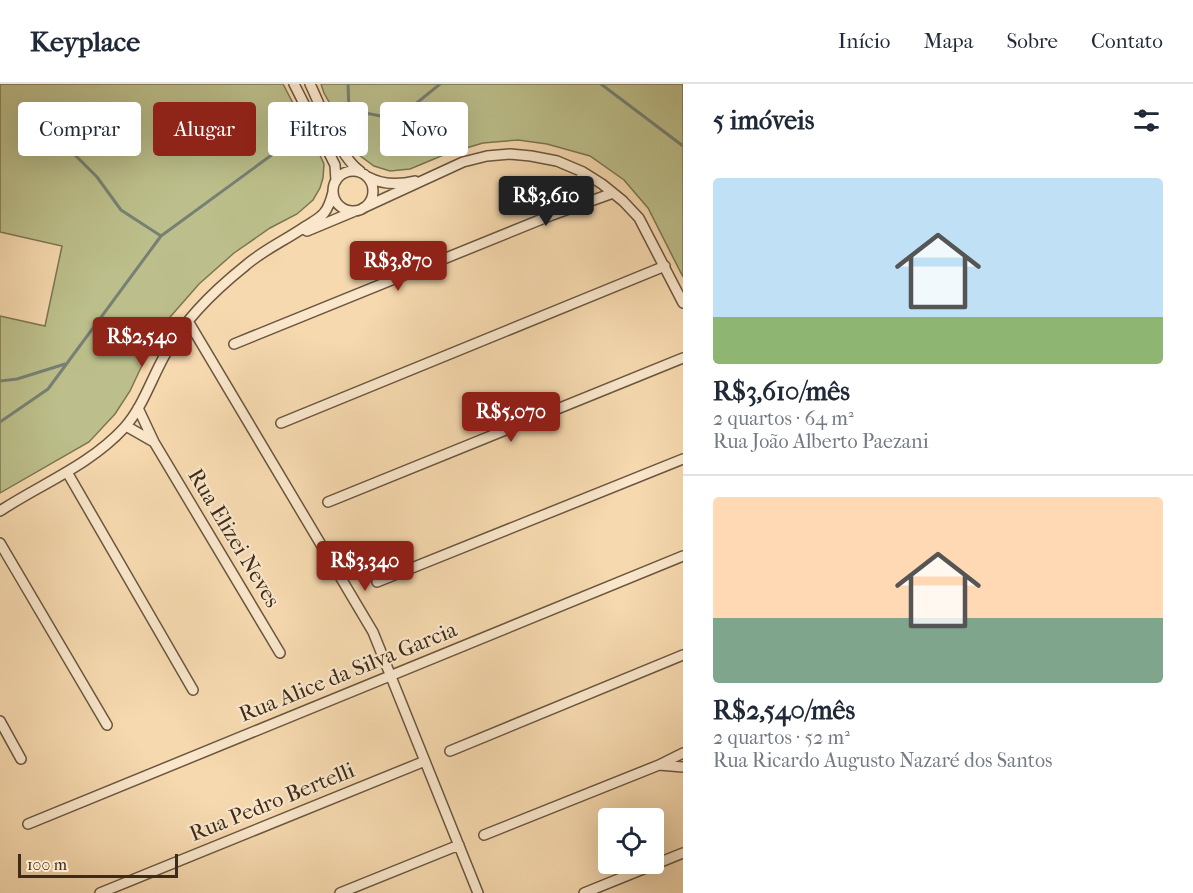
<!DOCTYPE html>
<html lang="pt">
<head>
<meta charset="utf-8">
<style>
  :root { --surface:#fff; --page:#f6f6f7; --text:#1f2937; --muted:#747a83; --line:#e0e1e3; --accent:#8f2418 }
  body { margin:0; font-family:"IM FELL French Canon",serif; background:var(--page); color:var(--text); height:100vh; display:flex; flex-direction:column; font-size:22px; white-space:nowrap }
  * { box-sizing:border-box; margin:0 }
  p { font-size:20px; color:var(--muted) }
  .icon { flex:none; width:33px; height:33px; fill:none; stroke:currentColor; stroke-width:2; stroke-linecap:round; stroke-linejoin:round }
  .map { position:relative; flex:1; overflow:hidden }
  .drawer { display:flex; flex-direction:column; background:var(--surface); width:510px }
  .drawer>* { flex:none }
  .banner { position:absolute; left:18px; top:18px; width:570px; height:54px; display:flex; gap:12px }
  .controls { position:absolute; left:598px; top:724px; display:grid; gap:12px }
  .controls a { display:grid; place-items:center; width:66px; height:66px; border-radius:6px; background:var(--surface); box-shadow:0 6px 24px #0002; font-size:30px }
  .scale { position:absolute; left:18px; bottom:15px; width:160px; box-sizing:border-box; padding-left:6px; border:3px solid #3d2b19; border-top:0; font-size:16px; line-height:21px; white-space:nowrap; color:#3d2b19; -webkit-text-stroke:4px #f9e6cb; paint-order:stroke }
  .price { position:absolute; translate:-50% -51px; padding:0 14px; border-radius:6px; background:var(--accent); color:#fff; font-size:20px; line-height:39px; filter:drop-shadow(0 2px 3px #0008) }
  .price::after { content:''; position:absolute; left:50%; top:36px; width:18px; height:14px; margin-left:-9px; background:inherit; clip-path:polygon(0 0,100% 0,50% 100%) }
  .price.on { background:#222; color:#fff }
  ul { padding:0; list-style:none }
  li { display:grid; align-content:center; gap:12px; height:318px; padding:0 30px }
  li+li { border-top:2px solid var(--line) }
  li span { display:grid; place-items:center; height:186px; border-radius:6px; color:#555 }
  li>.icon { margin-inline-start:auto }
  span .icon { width:108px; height:108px; fill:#fffc; stroke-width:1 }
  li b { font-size:26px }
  h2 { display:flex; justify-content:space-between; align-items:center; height:72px; padding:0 30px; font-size:26px }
  .chip { padding:0 21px; border-radius:6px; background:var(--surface); box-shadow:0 6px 24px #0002; font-size:21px; line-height:54px }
  .chip.on { background:var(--accent); color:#fff }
  header { display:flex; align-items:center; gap:36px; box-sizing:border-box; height:84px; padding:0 30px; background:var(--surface); border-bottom:2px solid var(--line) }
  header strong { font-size:28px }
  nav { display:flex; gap:33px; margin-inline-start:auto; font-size:21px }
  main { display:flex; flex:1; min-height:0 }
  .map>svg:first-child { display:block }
  .green { fill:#bcbf8b; stroke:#7c7552; stroke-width:1.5 }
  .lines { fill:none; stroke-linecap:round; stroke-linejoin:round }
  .stream { stroke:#778173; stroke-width:3 }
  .minor-casing { stroke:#6b563e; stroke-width:12 }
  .minor { stroke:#f9e6cb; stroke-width:9 }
  .labels { text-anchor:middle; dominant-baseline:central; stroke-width:4.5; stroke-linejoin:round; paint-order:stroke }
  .street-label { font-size:22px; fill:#3d2b19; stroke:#f9e6cb }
</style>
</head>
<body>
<header>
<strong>Keyplace</strong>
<nav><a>Início</a><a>Mapa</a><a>Sobre</a><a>Contato</a></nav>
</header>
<main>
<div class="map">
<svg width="683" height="809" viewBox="0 0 683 809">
  <rect width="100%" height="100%" fill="#f6d9af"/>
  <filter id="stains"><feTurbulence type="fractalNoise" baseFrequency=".00333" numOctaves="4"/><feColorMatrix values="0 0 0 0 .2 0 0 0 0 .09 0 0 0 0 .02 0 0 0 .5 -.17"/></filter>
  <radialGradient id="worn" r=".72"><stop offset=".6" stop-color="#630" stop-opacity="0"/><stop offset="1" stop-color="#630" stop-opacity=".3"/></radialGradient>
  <path class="green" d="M0 0H283L318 67 324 80 323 94 320 104 313 116 297 130 270 144 234 169 199 200 164 240 145 275 130 307 115 330 89 358 0 409V232L45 242 62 162 0 148Z
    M321 0H683V193L648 124 624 96 590 72 547 60 518 56 483 59 446 70 410 85 390 87 374 82 359 71 324 9Z"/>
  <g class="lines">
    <path class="stream" d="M348 0 349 26 397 35 440 0
      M601 0 683 62
      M65 61 97 93 121 126 161 152
      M0 297 17 295 65 280
      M0 338 48 305 161 152 284 62"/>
    <g class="minor-casing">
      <path id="minor" d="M294 0 335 81 336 97
        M310 0C321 23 340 74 360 87
        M333 107a20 20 0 1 1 40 0a20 20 0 1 1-40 0Z
        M583 88C576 109 569 117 552 131L613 109
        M368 93C383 101 399 101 415 97
        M363 124 463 78 487 72 510 70 531 72 557 77 583 88 602 100 623 117 639 134 683 219
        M307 147 355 127
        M188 237 373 548 478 809
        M234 260 552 131
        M281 339 665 182
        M126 342 154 358 138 324
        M154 358 280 569
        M67 388 193 606
        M328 418 683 274
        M0 427C41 400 90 381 124 344 143 323 152 293 166 269 185 235 215 206 245 182 263 166 286 156 306 142 312 138 319 135 324 129 329 123 331 116 333 108
        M0 459 107 641
        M377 498 683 375
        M0 637 21 675
        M450 667 683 571
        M683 669 659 681 683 683
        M28 740 683 472
        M484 751 659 681
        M100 809 425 677
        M340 809 459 761
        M584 809 683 769"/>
    </g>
    <use href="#minor" class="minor"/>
  </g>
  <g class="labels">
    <g class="street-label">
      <text transform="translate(234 454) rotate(59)">Rua Elizei Neves</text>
      <text transform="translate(348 588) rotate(-22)">Rua Alice da Silva Garcia</text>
      <text transform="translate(272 718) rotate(-22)">Rua Pedro Bertelli</text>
    </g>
  </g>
  <rect width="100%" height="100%" filter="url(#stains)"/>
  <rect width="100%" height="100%" fill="url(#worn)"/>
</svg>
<div class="controls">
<a><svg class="icon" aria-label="locate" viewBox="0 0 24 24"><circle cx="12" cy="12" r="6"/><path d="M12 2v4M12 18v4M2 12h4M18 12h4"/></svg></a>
</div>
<div class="scale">100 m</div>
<b class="price on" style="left:546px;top:143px">R$3,610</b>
<b class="price" style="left:398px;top:208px">R$3,870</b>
<b class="price" style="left:142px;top:284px">R$2,540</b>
<b class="price" style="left:511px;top:359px">R$5,070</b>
<b class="price" style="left:365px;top:508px">R$3,340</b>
<div class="banner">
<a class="chip">Comprar</a>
<a class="chip on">Alugar</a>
<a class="chip">Filtros</a>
<a class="chip">Novo</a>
</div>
</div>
<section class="drawer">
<h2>5 imóveis<svg class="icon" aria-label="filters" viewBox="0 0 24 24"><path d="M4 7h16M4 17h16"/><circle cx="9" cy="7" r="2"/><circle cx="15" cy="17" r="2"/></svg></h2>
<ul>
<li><span style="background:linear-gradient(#bfe0f5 75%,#8fb573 0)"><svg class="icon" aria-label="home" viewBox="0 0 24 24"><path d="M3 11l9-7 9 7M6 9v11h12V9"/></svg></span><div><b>R$3,610/mês</b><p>2 quartos · 64 m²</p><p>Rua João Alberto Paezani</p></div></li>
<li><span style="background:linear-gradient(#ffd9b3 65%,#7fa58c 0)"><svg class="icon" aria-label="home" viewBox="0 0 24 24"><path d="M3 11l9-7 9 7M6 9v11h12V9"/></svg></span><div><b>R$2,540/mês</b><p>2 quartos · 52 m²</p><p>Rua Ricardo Augusto Nazaré dos Santos</p></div></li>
</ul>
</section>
</main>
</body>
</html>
